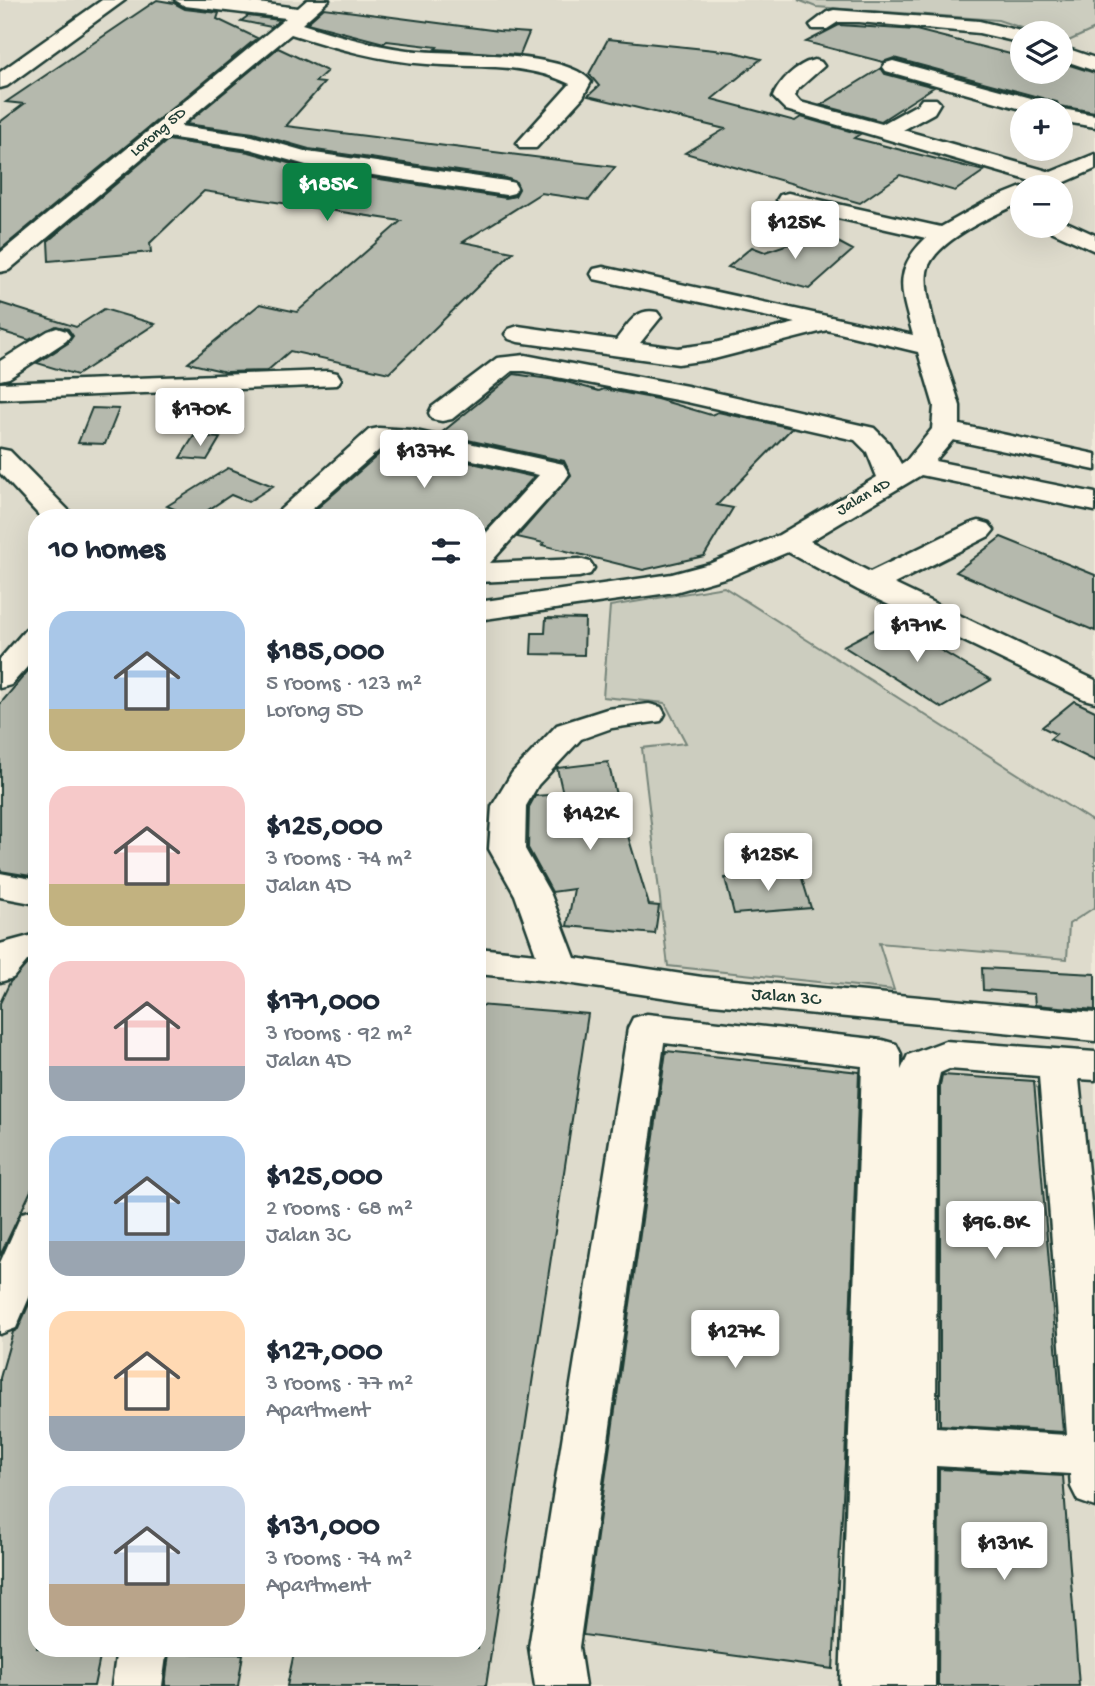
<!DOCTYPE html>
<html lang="en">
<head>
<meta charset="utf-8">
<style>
  :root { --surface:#fff; --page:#f6f6f7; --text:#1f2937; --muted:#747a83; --accent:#0b8043 }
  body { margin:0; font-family:"Gochi Hand",sans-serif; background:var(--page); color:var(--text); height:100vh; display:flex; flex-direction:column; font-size:26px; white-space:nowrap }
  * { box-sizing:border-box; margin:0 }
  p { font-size:23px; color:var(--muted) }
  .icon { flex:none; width:38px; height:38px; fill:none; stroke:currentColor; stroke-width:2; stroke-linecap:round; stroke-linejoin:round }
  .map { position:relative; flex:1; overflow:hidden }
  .sheet { position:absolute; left:28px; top:509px; width:458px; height:1148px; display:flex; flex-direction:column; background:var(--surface); border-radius:28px; box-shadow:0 7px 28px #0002 }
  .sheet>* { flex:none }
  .fabs { position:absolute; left:1010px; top:21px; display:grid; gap:14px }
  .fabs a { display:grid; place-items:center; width:63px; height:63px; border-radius:50%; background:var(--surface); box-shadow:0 7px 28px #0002; font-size:35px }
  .price { position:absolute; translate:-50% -60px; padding:0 16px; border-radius:7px; background:#fff; color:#222; font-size:23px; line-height:46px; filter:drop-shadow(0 2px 4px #0008) }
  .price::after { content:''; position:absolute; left:50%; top:42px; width:21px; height:16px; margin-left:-10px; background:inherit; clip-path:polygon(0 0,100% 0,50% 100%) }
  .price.current { background:var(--accent); color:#fff }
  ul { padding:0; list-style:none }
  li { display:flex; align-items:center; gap:21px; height:175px; padding:0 21px }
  li span { display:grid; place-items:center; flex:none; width:196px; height:140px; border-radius:21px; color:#555 }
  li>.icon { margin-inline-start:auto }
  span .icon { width:84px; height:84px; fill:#fffc; stroke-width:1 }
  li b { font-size:30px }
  h2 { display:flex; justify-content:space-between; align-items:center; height:84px; padding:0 21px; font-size:30px }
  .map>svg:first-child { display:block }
  .built { fill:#dedbcc; fill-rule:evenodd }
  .green { fill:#cccdbf; stroke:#76857a; stroke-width:2 }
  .building { fill:#b5b9ad; stroke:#1f3d34; stroke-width:2 }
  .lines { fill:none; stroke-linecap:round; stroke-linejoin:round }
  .minor-casing { stroke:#1f3d34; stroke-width:5 }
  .minor { fill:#fcf5e5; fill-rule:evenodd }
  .labels { text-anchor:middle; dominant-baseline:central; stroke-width:7; stroke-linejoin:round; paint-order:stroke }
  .far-street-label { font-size:16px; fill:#1f3d34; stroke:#fcf5e5 }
  .street-label { font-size:19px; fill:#1f3d34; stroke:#fcf5e5 }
</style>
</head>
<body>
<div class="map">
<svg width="1095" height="1686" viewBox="0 0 1095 1686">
  <rect width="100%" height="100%" fill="#efeada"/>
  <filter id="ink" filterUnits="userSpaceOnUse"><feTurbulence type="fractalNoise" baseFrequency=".0143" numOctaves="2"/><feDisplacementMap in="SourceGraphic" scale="14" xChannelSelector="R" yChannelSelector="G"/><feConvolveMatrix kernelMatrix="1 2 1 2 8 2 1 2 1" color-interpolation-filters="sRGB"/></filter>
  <g filter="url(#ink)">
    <path class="built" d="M0 0H1095V1686H0ZM1022 33H1060V72H1022ZM1022 110H1060V149H1022ZM1022 187H1060V226H1022ZM37 518H478V1648H37Z"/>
    <path class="green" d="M798 0H1095V29L1064 43 1061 41 1060 33H1037L998 20 816 7Z
      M724 587 1095 823V907L1069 924 1067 959 879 943 894 990 668 966 642 748 686 743 665 703 603 697 610 606Z"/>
    <path class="building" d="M157 0 174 3 185 9 219 13 217 19 257 38 0 250V122L24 104 6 102Z
      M324 8 499 31 529 33 520 55 435 49 437 47 387 41 384 43 307 23Z
      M248 16 280 20 271 27 241 21Z
      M839 25 916 30 1022 57V72H1060V62L1095 73V112L1059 106 1057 102 894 58 883 62 806 42Z
      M608 39 734 52 761 59 712 99 795 121 801 117 860 134 854 138 984 171 955 191 900 175 860 203 685 153 725 129 588 96 599 86 589 74Z
      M278 48 327 71 315 82 324 83 286 126 615 167 589 200 541 193 463 242 513 252 389 373 290 351 267 371 226 372 188 363 260 304 297 312 401 221 204 191 150 243 151 252 49 261 48 241 168 140 249 152 306 168 506 198 515 196 519 189 516 182 506 178 309 149 253 133 186 124Z
      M881 68 885 74 934 87 881 121 821 105Z
      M821 233 853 250 809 289 728 267 752 247 765 252Z
      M0 303 76 327 104 309 155 324 77 375 37 363 68 343 73 336 68 329 56 326 29 340 0 331Z
      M514 374 563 381 599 391 604 389 657 399 711 415 718 412 792 428 717 505 733 508 704 556 643 570 542 545 544 543 517 537 571 475 564 461 440 434Z
      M92 408 119 409 105 444 78 443Z
      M194 436 220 438 207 460 180 458Z
      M386 448 411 449 534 477 478 538V518H306Z
      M228 468 273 486 248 502 231 495 196 518 167 506Z
      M1001 537 1095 575V631L956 572Z
      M546 618 585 619 584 655 531 654 532 633H545Z
      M891 621 991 680 942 708 843 646Z
      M37 660V877L0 871V704Z
      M1074 701 1095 711V761L1050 739 1056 734 1042 727Z
      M608 762 618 803 649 905 659 906 655 934 567 926 574 889 552 892 528 848 529 807 535 796 563 794 557 768Z
      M800 872 811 908 734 914 725 878Z
      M28 963H37V1178L0 1256V1003L10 982Z
      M982 968 1095 974V1010L1035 1005 1034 994 983 990Z
      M478 1005 588 1014 486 1686H287L295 1648H478Z
      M666 1051 859 1072 845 1464 833 1669 583 1635Z
      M942 1075 1034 1081 1063 1432 940 1425V1086Z
      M37 1286V1648H102L94 1686H0V1378L13 1332 18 1329Z
      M939 1469 1063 1476 1079 1686H938Z
      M169 1653 243 1654 238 1686H165Z"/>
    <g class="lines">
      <g class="minor-casing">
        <path id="minor" d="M102 0H125L7 86 0 88V72Z
          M175 0H233L298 8 307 0H329L302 24C336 35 371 45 407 50 446 55 569 50 591 82L583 97 536 148H520L517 143 570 84C526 62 474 68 427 64 381 61 335 48 291 34L180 126 252 136 308 152 506 181 514 183 517 188 514 193 506 195 306 165 250 149 167 137 9 270 0 272V253L286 18 185 6Z
          M834 10 979 21 1029 33H1022V43L979 33 859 22H838L827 29H813L810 25 827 12Z
          M1060 46 1095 58V71L1060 59Z
          M814 60 821 62 824 66 797 90 795 96 800 102 882 124 918 104 922 99H936L940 103 934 113 903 130 1051 172 1095 154V169L1054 187H1025L1031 181 786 110 773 97C779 81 797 64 814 60Z
          M893 61 1056 105 1057 108 1095 115V127L1060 121V110H1025L886 71 883 67 886 63Z
          M1022 187V202C995 215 942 237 929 265 917 290 952 377 960 406V425L1095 454V470L953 440 935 461 1095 493V511L921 475 810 541 870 572 969 524 979 521 989 524 994 530 989 536 894 584 1095 680V702L1084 699 858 590 788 552 731 576 675 592 478 620V602L672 574 709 564 779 535 877 477 867 452 855 440 687 402 525 371H512L452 419 442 421 432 419 429 413 432 407 497 358 525 355 687 386 874 428 889 443 901 464 907 460 932 429 934 406 918 352 827 330 714 359 678 364 518 342 509 339 505 334 509 329 518 326 616 340C628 325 636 307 657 312L661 317 640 343 678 348 714 343 796 323 594 279 591 274 594 269 603 267 913 335C902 294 891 271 926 238L780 205 777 200 780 195 788 193 941 227 987 201Z
          M1060 219 1095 235V251L1051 231 1047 226H1060Z
          M57 328 66 331 70 336 66 341 9 378 0 380V361L48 331Z
          M328 371 337 373 341 379 337 385 0 399V383Z
          M379 428 411 430 563 464 569 474 565 480 490 563 579 559 590 562 594 568 590 574 579 577 478 582V542L539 475 411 446 385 445 302 518H271L369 430Z
          M0 449 10 451 76 518H43L37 513 0 473Z
          M37 627V656L11 685 0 688V659L26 629Z
          M649 704 661 707 665 714 661 721 612 728 581 739 538 785 526 806 525 849 551 895 575 958 702 977 1095 1013V1041L702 1003 560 982 478 974V948L536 954 515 895 489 849 492 806 512 773 557 725 607 709Z
          M0 873 37 880V904L0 897Z
          M37 934V960L27 961 13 978 0 982V944Z
          M647 1014 882 1040 896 1044 901 1054V1070L908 1055 945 1041 1095 1052V1080L1079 1079 1095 1244V1507L1078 1501 1071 1487 1070 1474 936 1466 935 1686H840L862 1066 664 1043 579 1647 585 1686H535L529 1647 628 1028 633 1018ZM949 1069 1039 1076 1067 1435 936 1427 937 1086 940 1073Z
          M37 1209V1279L16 1328 0 1334V1263L22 1213Z
          M117 1648H167L162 1686H112Z"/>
      </g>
      <use href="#minor" class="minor"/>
    </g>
  </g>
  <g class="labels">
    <g class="far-street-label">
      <text transform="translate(159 133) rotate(-40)">Lorong 5D</text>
      <text transform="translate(864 498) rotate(-30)">Jalan 4D</text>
    </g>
    <g class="street-label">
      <text transform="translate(786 998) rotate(5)">Jalan 3C</text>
    </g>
  </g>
</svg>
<div class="fabs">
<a><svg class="icon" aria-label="layers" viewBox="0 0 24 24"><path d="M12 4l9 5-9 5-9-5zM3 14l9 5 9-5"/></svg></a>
<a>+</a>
<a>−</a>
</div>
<b class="price current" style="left:327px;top:223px">$185K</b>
<b class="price" style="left:795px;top:261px">$125K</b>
<b class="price" style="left:200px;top:448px">$170K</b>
<b class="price" style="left:424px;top:490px">$137K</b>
<b class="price" style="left:917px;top:664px">$171K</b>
<b class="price" style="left:590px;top:852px">$142K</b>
<b class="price" style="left:768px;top:893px">$125K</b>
<b class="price" style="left:995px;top:1261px">$96.8K</b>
<b class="price" style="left:735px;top:1370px">$127K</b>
<b class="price" style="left:1004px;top:1582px">$131K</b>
<section class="sheet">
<h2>10 homes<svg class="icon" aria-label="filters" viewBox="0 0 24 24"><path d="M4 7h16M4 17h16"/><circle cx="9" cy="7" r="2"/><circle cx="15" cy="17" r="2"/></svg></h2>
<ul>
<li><span style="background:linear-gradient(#a9c7e8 70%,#c2b280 0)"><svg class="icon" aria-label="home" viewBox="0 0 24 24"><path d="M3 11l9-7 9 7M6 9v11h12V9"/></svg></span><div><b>$185,000</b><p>5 rooms · 123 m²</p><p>Lorong 5D</p></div></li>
<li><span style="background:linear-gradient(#f6c9c9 70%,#c2b280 0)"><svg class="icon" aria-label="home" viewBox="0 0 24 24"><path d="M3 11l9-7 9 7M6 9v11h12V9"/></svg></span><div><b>$125,000</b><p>3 rooms · 74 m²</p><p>Jalan 4D</p></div></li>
<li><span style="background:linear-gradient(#f6c9c9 75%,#9aa5b1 0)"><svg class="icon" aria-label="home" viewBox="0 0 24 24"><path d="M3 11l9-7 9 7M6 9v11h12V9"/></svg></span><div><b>$171,000</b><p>3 rooms · 92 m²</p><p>Jalan 4D</p></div></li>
<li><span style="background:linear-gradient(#a9c7e8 75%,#9aa5b1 0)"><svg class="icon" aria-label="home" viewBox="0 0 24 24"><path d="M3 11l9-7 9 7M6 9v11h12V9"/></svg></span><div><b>$125,000</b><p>2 rooms · 68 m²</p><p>Jalan 3C</p></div></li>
<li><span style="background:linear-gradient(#ffd9b3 75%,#9aa5b1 0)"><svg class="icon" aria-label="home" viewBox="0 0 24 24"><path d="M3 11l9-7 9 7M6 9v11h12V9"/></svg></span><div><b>$127,000</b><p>3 rooms · 77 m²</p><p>Apartment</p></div></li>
<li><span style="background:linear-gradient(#c9d6e8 70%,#b9a48a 0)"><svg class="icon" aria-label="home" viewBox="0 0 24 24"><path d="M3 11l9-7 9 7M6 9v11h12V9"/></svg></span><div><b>$131,000</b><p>3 rooms · 74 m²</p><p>Apartment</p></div></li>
</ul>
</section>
</div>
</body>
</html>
